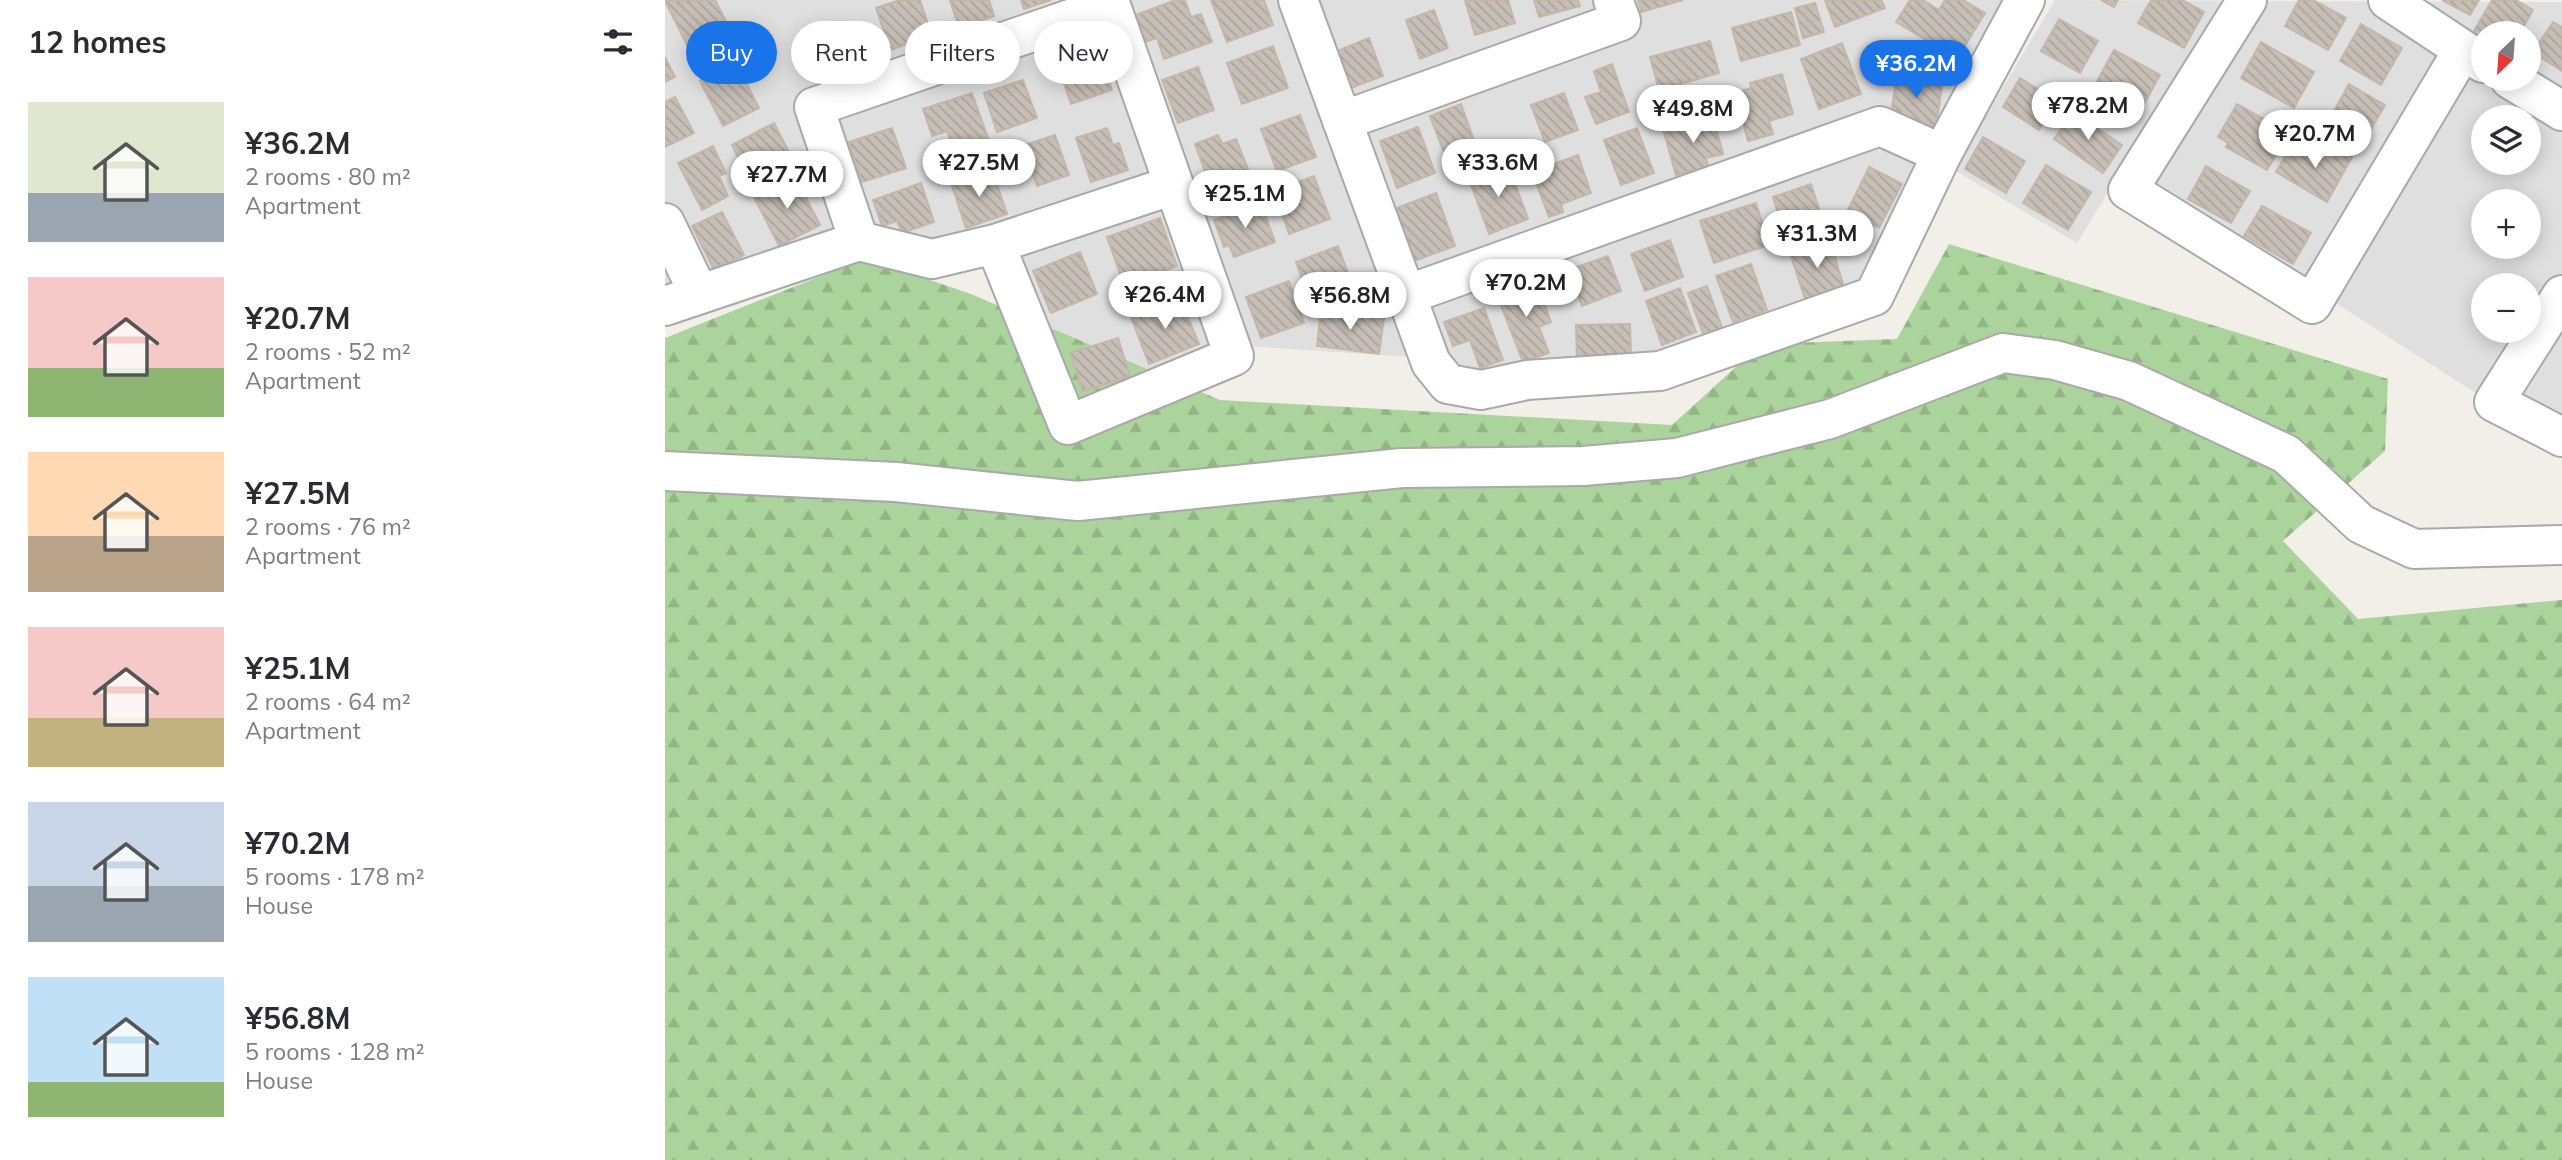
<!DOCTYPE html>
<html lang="en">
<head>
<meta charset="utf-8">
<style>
  :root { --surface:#fff; --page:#f2f2f3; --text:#2b2b33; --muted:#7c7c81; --accent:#1a73e8 }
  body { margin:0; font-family:Mulish,sans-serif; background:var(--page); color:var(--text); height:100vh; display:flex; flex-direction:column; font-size:26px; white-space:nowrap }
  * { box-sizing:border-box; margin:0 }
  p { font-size:23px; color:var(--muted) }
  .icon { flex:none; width:38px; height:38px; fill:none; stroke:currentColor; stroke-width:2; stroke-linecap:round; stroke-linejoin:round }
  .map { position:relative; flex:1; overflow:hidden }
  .side { display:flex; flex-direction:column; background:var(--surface); width:665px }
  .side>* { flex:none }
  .top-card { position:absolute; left:21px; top:21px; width:665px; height:63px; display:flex; gap:14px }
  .needle { width:46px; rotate:205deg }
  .controls { position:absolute; left:1806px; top:21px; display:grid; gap:14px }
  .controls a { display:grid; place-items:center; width:70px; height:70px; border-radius:50%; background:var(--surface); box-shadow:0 4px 18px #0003; font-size:35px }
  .price { position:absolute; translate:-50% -60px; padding:0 16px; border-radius:24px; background:#fff; color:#222; font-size:23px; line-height:46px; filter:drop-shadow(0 2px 4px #0008) }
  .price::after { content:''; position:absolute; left:50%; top:42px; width:21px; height:16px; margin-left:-10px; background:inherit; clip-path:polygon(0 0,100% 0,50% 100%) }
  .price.selected { background:var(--accent); color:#fff }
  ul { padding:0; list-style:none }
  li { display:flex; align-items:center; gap:21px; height:175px; padding:0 28px }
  li span { display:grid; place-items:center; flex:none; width:196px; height:140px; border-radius:0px; color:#555 }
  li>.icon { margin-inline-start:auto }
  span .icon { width:84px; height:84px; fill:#fffc; stroke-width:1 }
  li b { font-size:30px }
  h2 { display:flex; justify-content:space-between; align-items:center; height:84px; padding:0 28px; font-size:30px }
  .tag { padding:0 24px; border-radius:32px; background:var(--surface); box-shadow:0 4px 18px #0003; font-size:24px; line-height:63px }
  .tag.selected { background:var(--accent); color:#fff }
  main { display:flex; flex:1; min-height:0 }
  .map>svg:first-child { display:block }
  .residential { fill:#e0dfdf; fill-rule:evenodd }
  .forest { fill:url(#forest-firs) }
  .building { fill:url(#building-back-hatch); stroke:#c5b6aa; stroke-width:2 }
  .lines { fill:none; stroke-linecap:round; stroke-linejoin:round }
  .minor-casing { stroke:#a9a9a9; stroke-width:42 }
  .minor { stroke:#fff; stroke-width:38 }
</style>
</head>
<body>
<main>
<section class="side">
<h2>12 homes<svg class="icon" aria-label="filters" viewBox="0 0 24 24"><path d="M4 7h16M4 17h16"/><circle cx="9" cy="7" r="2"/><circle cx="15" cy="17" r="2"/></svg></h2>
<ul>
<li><span style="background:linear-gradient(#dfe7d0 65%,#9aa5b1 0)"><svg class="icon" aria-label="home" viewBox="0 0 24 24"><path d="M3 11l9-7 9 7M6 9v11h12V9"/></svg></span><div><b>¥36.2M</b><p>2 rooms · 80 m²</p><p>Apartment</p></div></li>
<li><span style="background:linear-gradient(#f6c9c9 65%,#8fb573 0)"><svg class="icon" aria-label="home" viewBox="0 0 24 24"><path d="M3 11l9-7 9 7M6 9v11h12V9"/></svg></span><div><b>¥20.7M</b><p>2 rooms · 52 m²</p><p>Apartment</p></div></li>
<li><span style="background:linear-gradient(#ffd9b3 60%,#b9a48a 0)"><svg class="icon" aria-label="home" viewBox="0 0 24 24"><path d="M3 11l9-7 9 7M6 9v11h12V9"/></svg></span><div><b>¥27.5M</b><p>2 rooms · 76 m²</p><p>Apartment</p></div></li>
<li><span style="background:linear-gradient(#f6c9c9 65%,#c2b280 0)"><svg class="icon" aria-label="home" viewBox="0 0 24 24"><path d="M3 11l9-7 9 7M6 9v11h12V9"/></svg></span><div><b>¥25.1M</b><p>2 rooms · 64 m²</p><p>Apartment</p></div></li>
<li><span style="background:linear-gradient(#c9d6e8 60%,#9aa5b1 0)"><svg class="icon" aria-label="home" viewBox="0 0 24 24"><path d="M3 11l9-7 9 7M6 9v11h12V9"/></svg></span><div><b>¥70.2M</b><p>5 rooms · 178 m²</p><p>House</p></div></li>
<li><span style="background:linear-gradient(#bfe0f5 75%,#8fb573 0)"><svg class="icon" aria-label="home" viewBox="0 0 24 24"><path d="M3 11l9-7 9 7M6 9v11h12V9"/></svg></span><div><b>¥56.8M</b><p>5 rooms · 128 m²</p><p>House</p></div></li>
</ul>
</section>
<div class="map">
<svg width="1897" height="1160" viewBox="0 0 1897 1160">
  <defs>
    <pattern id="forest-firs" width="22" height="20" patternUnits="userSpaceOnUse" patternTransform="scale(1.75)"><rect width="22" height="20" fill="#abd39c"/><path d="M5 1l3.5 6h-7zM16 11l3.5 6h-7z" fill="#93b586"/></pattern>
    <pattern id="building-back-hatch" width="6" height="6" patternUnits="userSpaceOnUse" patternTransform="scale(1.75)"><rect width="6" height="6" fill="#c7bfb7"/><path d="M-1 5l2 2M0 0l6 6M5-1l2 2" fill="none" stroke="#aba49d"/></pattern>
  </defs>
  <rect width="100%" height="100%" fill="#f2efe8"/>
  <path class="residential" d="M0 0H1354L1193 294 991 364 797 374 747 357 580 346 407 409 332 231 273 250 223 241 0 293Z
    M1390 0 1897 2V449L1459 166 1412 243 1289 170ZM1818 33H1864V79H1818ZM1818 117H1864V163H1818ZM1818 201H1864V247H1818ZM1818 285H1864V331H1818Z"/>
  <path class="forest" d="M1284 244 1723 379 1720 451 1618 541 1693 619 1897 600V1160H0V338L201 258 306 294 555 400 1007 425 1096 344 1232 339Z"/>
  <path class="building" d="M50 0 64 27 23 47 0 1Z
    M235 0H255L267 36 225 50 211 8Z
    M285 0H324L329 16 294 28Z
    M356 0H386L359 9Z
    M511 0H520L526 17 536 14 547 42 499 59 492 38 480 42 470 15Z
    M546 0H599L608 25 562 42Z
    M800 0H843L850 23 810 35Z
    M869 0H913L915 6 874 17Z
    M973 0H1018L976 12Z
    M1160 0H1216L1220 8 1170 27Z
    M1245 0H1258L1274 10 1280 0H1298L1320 13 1292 59 1231 22Z
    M1436 0H1453L1449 7Z
    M1486 0H1517L1539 12 1519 48 1473 23Z
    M1634 0H1648L1681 18 1663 50 1620 26Z
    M1777 0H1814L1805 15Z
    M1827 0H1851L1868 10 1855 33H1818V43L1806 36Z
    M1150 3 1159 32 1138 38 1130 8Z
    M769 10 783 48 755 59 741 20Z
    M1126 12 1135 45 1076 61 1067 28Z
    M1394 19 1433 41 1415 73 1376 51Z
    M172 22 187 64 153 75 139 33Z
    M1888 22 1897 27V71L1868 52Z
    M1696 24 1737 48 1716 85 1675 61Z
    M704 38 718 76 686 88 672 51Z
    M1045 41 1054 73 994 90 985 57Z
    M1596 42 1649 72 1629 108 1576 78Z
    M1177 43 1196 94 1154 109 1136 59Z
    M431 46 447 90 406 104 391 59Z
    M608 46 623 88 577 104 562 63Z
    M1449 50 1495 75 1477 108 1431 83Z
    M0 57 10 77 0 82Z
    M56 60 60 68 71 63 94 108 58 126 35 81 40 78 36 70Z
    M947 64 964 112 931 124 920 97 936 92 929 71Z
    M533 67 549 110 513 123 497 80Z
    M1232 73 1278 79 1271 127 1225 121Z
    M1117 74 1128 114 1104 121 1108 134 1083 141 1070 93 1086 88 1085 83Z
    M1355 78 1392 101 1374 130 1338 107Z
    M358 80 372 118 332 132 319 93Z
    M1684 84 1720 105 1702 136 1693 131 1687 142 1660 127Z
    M307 93 323 138 289 150 282 131 267 136 258 109Z
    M899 93 913 130 880 142 866 105Z
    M10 97 29 133 0 147V102Z
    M796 104 815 157 785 168 765 116Z
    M1572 104 1624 133 1602 170 1561 147 1563 143 1553 137Z
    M1408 112 1457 145 1438 173 1389 139Z
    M635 115 651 157 612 171 596 129Z
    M1048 116 1058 154 1041 158 1043 167 1011 175 998 129Z
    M109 123 128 160 85 182 67 145Z
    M753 127 770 173 732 188 715 141Z
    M227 128 241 168 197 182 184 142Z
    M442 128 448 145 454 143 463 170 426 182 411 138Z
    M972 128 989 173 956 185 939 140Z
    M390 135 404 175 372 186 365 166 354 170 347 149Z
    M553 135 557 144 571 139 589 184 550 198 530 144Z
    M1318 137 1360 161 1341 193 1300 169Z
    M1628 143 1659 160 1668 145 1687 157 1662 202 1611 172Z
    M48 146 61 173 54 176 63 196 37 210 13 163Z
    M913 155 926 193 896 204 898 212 884 217 867 172Z
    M843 164 863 219 824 234 804 179Z
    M1381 165 1426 192 1403 230 1358 203Z
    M1541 166 1585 191 1566 223 1523 199Z
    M1204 167 1237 184 1214 228 1182 212Z
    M327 170 342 214 301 228 286 183Z
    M130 176 155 225 114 246 89 197Z
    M649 176 665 219 624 234 609 191Z
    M256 183 269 222 237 233 232 221 217 226 208 200Z
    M1146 184 1159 224 1120 236 1108 197Z
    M771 193 790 246 749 261 729 209Z
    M596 203 610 242 569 257 564 245 559 247 549 220Z
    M1091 203 1104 245 1049 263 1035 221Z
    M1597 206 1646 233 1628 264 1579 236Z
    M57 212 79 255 49 270 27 226Z
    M495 218 512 266 459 285 442 237Z
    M1005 240 1018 277 980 291 966 254Z
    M1165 241 1179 287 1140 299 1125 253Z
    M673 246 689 289 646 304 631 262Z
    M415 252 432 294 386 313 368 271Z
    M943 256 956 291 917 306 903 270Z
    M1086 264 1102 310 1068 322 1051 276Z
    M624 281 639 323 596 338 581 297Z
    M871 281 886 322 874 327 884 353 858 362 832 295Z
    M1042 286 1058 330 1039 336 1023 293Z
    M1015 288 1031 332 997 345 981 301Z
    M515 298 534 344 484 364 466 317Z
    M819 308 838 360 815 368 805 340 788 346 779 322Z
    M656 310 719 318 714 354 652 346Z
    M965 324 966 360 912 361 911 325Z
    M453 338 465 376 418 391 405 353Z"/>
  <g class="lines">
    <g class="minor-casing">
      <path id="minor" d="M633 0 766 363 783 384 816 390 862 380 995 371 1209 296 1277 154 1360 0
        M1582 0 1463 190 1647 304 1798 50
        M1723 0 1818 63
        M1845 79 1897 111
        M677 121 956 21 948 0
        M0 223 34 294
        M194 241 149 107 446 5
        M330 244 509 185
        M741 295 1215 126 1277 154
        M1897 295 1829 402 1897 437
        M0 306 194 241 267 259 330 244 403 425 569 356 444 0
        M0 471 231 482 413 501 737 468 918 466 1012 458 1165 419 1338 353 1390 360 1464 381 1621 454 1696 524 1749 549 1897 545"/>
    </g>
    <use href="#minor" class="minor"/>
  </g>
</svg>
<div class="controls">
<a><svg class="needle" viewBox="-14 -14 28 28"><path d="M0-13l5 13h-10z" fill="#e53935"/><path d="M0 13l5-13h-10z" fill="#7c7c81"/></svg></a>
<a><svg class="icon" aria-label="layers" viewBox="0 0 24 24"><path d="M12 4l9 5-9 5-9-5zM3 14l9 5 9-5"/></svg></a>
<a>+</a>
<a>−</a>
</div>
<b class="price selected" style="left:1251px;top:100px">¥36.2M</b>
<b class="price" style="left:1423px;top:142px">¥78.2M</b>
<b class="price" style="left:1028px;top:145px">¥49.8M</b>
<b class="price" style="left:1650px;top:170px">¥20.7M</b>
<b class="price" style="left:314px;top:199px">¥27.5M</b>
<b class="price" style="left:833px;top:199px">¥33.6M</b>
<b class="price" style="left:122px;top:211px">¥27.7M</b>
<b class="price" style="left:580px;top:230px">¥25.1M</b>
<b class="price" style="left:1152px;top:270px">¥31.3M</b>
<b class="price" style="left:861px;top:319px">¥70.2M</b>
<b class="price" style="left:500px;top:331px">¥26.4M</b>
<b class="price" style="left:685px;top:332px">¥56.8M</b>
<div class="top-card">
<a class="tag selected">Buy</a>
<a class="tag">Rent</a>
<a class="tag">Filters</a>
<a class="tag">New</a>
</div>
</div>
</main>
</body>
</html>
